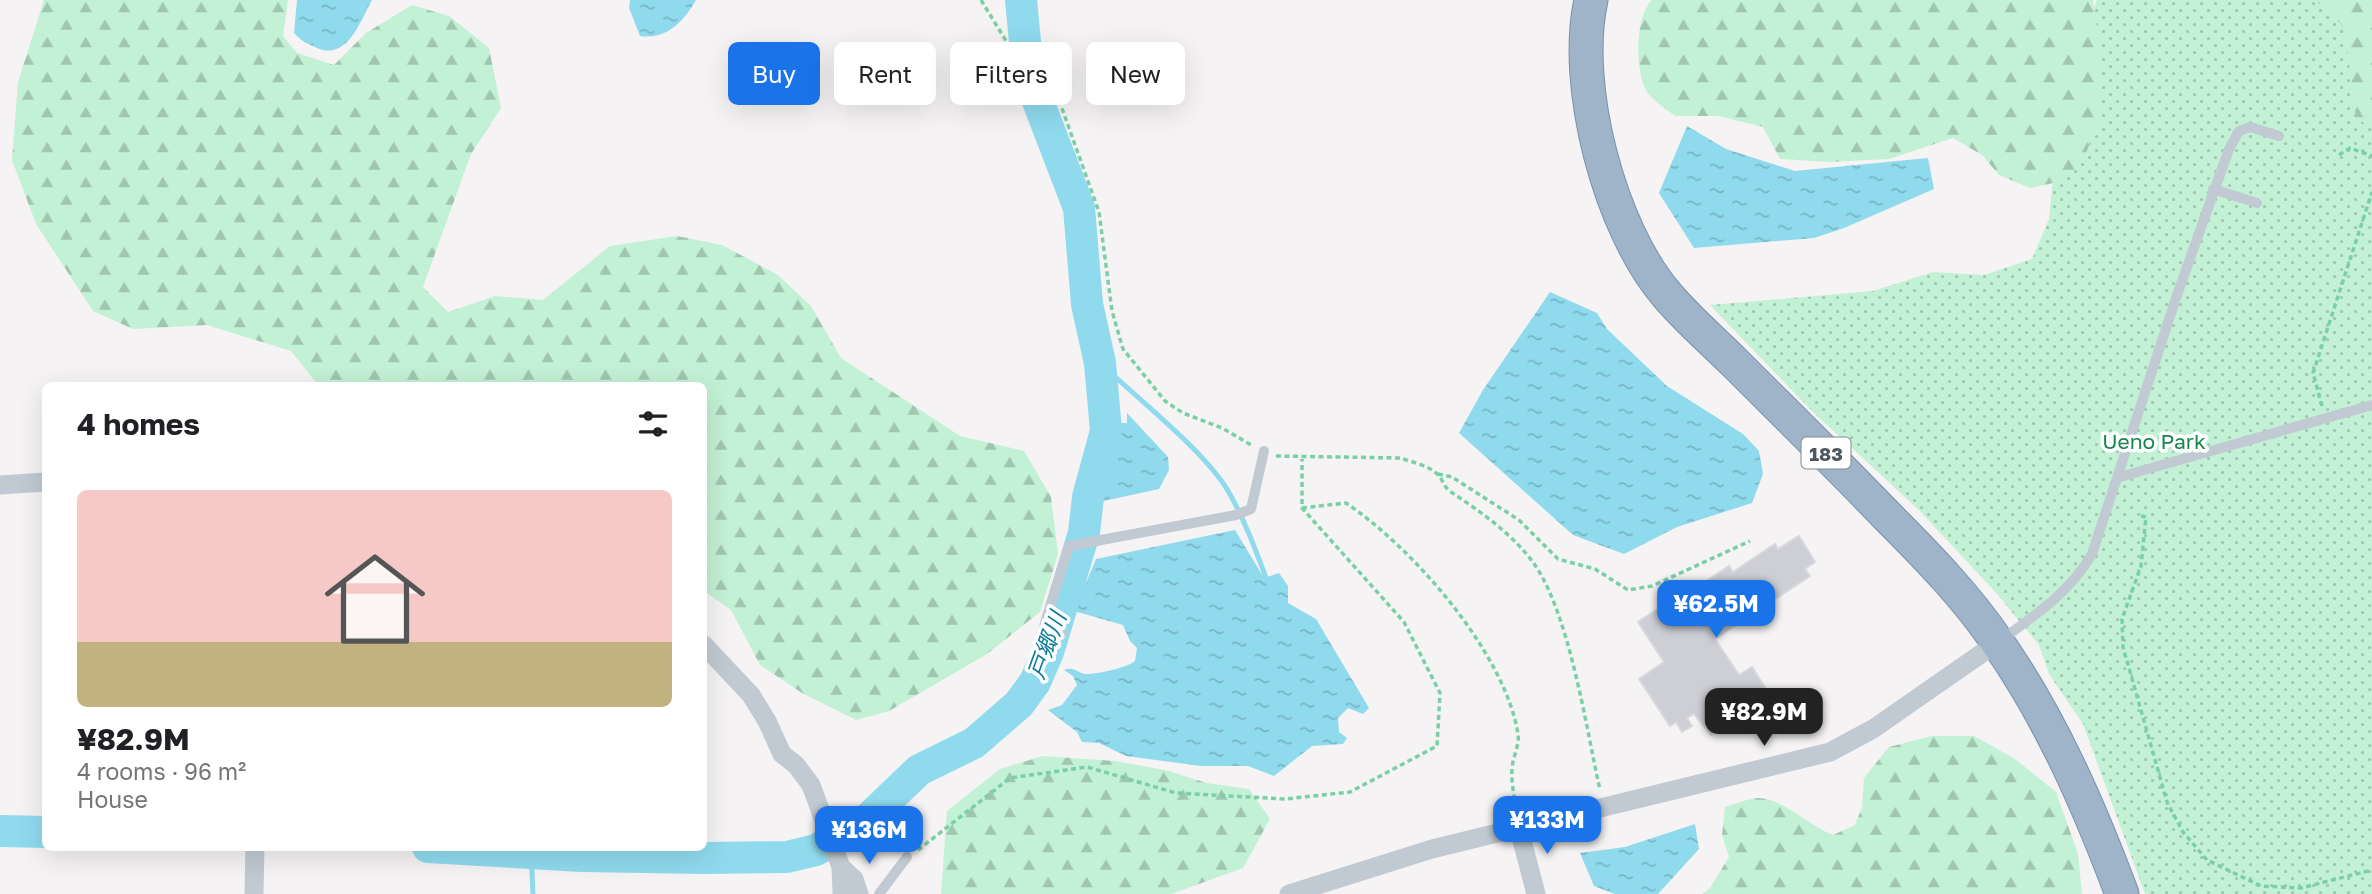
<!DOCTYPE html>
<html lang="en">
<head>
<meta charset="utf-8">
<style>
  :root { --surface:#fff; --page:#f2f2f2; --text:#202124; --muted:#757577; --line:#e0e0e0; --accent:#1a73e8 }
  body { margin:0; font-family:"Golos Text","Noto Sans JP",sans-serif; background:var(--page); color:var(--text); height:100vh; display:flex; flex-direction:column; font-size:26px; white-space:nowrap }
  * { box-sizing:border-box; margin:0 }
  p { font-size:23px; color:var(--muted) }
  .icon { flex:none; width:38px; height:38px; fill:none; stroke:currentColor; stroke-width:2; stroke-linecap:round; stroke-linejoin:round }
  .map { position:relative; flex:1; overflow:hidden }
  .panel { position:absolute; left:42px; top:382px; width:665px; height:469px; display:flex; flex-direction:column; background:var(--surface); border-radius:10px; box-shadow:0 7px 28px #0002 }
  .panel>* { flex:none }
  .hud { position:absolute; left:728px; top:42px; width:665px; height:63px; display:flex; gap:14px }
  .price { position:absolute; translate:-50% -60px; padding:0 16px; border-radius:14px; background:var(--accent); color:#fff; font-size:23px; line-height:46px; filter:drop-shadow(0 2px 4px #0008) }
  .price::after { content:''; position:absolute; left:50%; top:42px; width:21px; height:16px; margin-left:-10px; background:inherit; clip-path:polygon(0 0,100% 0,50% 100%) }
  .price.on { background:#222; color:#fff }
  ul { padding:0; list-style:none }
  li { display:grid; align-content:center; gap:14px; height:371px; padding:0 35px }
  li+li { border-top:2px solid var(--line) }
  li span { display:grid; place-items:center; height:217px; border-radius:10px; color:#555 }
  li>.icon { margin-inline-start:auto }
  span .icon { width:126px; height:126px; fill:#fffc; stroke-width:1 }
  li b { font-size:30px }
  h2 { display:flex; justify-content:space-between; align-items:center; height:84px; padding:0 35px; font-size:30px }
  .chip { padding:0 24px; border-radius:10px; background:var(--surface); box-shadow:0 7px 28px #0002; font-size:24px; line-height:63px }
  .chip.on { background:var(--accent); color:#fff }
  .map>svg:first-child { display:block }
  .green { fill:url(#green-dots) }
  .forest { fill:url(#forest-firs) }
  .water { fill:url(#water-ripples) }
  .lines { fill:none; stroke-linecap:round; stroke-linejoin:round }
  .stream { stroke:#90daee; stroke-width:5 }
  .river { stroke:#90daee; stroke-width:32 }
  .building { fill:#cdcfd5; stroke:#d7d9de; stroke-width:2 }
  .trunk-casing { stroke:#7690ad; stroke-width:35 }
  .path { stroke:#7ad0a6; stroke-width:3.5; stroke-dasharray:5 3.5; stroke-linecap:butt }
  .service { stroke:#c1cad2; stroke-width:10 }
  .minor { stroke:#c1cad2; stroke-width:19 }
  .trunk { stroke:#9fb4c9; stroke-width:33 }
  .labels { text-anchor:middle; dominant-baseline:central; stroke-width:7; stroke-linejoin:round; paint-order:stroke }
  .shield { fill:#fff; stroke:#808990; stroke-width:2 }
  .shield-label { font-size:19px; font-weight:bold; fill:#4a5661 }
  .park-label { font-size:21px; fill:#17864f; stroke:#fff }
  .water-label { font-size:23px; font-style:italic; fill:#0c7c9b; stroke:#fff }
</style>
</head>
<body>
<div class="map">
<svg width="2372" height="894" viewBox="0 0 2372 894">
  <defs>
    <pattern id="green-dots" width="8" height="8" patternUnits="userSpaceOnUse" patternTransform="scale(1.75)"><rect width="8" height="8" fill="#c3f1d5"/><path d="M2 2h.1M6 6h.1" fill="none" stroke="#a0c6b0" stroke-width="1.8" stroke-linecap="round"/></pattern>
    <pattern id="forest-firs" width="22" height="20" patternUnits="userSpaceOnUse" patternTransform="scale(1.75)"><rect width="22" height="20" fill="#c3f1d5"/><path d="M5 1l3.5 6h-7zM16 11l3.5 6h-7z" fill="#a0c6b0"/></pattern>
    <pattern id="water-ripples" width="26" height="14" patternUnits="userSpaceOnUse" patternTransform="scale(1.75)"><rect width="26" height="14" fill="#90daee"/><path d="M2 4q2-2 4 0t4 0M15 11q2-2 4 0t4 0" fill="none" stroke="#78b4c4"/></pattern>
  </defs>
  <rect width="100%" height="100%" fill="#f5f3f3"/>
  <path class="green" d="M2097 0H2372V894H2145L2083 724 2049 674 2039 645 1998 595 1920 511 1812 411 1710 305 1873 291 1933 272 1984 275 2032 259 2049 219 2054 167 2082 37Z"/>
  <path class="forest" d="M44 0H288L283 36 297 53 334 65 366 33 412 5 449 16 489 48 501 108 471 154 423 287 448 312 495 296 543 300 610 246 677 236 722 245 778 275 811 306 841 358 960 436 1024 451 1051 497 1058 554 1040 612 987 654 889 711 856 720 802 693 760 665 731 610 704 591V385H318L291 351 207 325 133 329 93 311 36 224 12 160 18 82Z
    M1652 0H2093L2098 34 2099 123 2081 164 2058 182 2030 188 1999 175 1982 155 1953 138 1889 159 1828 162 1780 159 1763 127 1718 116H1675C1667 109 1651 100 1646 90 1635 70 1635 16 1652 0Z
    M2311 0H2372V128L2356 118 2345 30 2327 7Z
    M1932 736H1974L2015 759 2056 792 2078 854 2082 894H1702L1710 888 1729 857 1722 835 1725 807C1735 804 1747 799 1758 798 1782 798 1810 826 1833 835L1855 825 1862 807 1864 778 1889 747Z
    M1043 756 1115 761 1165 770 1207 783 1249 789 1270 819 1243 868 1171 894H941L947 811 1000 769Z"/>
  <path class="water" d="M297 0H372C360 22 347 61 317 48 308 44 301 41 294 33Z
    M630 0H696C684 21 667 40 640 36L629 8Z
    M1687 126 1726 149 1795 171 1928 158 1934 189 1844 228 1814 238 1694 248 1659 193Z
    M1550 292 1597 313 1607 329 1667 386 1743 434 1759 451 1763 474 1752 503 1677 527 1624 554 1573 535 1459 433 1483 390Z
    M1127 413 1168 457 1169 470 1159 489 1099 502 1114 445 1115 414 1118 423H1127Z
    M1235 530 1264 578 1279 573 1288 586V603L1316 619 1369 708 1363 714 1348 708 1338 718 1339 732 1347 738 1343 744 1312 746 1274 776 1248 766H1201L1126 756 1099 743 1082 742 1077 732 1048 710 1062 705 1077 685 1073 676 1064 670C1074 666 1076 672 1085 674 1095 675 1129 667 1135 661L1137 648 1130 641 1123 625 1074 611 1096 559Z
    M1695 824 1699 849 1658 894H1615L1594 886 1580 853 1625 847Z"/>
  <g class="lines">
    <path class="stream" d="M1100 363C1136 397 1201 448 1227 489 1244 518 1256 551 1268 583
      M531 851 533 894"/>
    <path class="river" d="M0 831 46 832
      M428 847 582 856 705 858 787 857 816 850 867 820 919 770 974 743 1019 704 1035 682 1048 652 1084 533 1088 497 1106 431 1100 363 1087 304 1079 208 1036 96 1025 42 1021 0"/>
  </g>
  <path class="building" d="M1799 536 1815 562 1805 569 1810 576 1715 639 1739 675 1752 667 1769 694 1756 702 1753 697 1749 700 1754 707 1711 735 1694 714 1687 718 1692 726 1682 732 1676 722 1670 726 1639 679 1664 662 1638 622 1679 595 1688 610 1703 600 1696 588 1729 566 1733 572 1775 544 1778 549Z"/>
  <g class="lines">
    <g class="trunk-casing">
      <path id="trunk" d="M1591 0C1572 86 1610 229 1667 295 1688 320 1713 341 1736 364 1787 415 1838 465 1888 517 1927 556 1967 597 1998 643 2052 721 2089 806 2122 894"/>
    </g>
    <path class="path" d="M981 0 1022 67 1049 72 1099 212 1112 311 1123 349 1165 401 1183 413 1222 428 1253 446
      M2339 155 2350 148 2372 156
      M2322 406 2313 373 2372 192
      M1276 456 1400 458C1412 462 1431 466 1439 476 1444 482 1444 487 1451 492 1481 512 1514 535 1535 565 1570 617 1586 727 1600 790
      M1438 474 1452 477 1519 520 1558 559 1595 569 1628 590 1652 586 1750 541
      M1302 508 1346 503C1413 548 1505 653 1518 734 1520 745 1512 758 1512 770 1511 784 1515 799 1517 813
      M2141 516 2146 517 2141 566 2122 619 2123 647 2167 802 2183 832 2207 860 2261 886 2301 888 2372 870
      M918 850 1010 778 1087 767 1176 793 1285 799 1350 792 1437 746 1440 693 1404 622 1302 508V459"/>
    <path class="service" d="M2213 189 2257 203
      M2120 477 2372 405
      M1063 633 1045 623 1069 546 1236 515 1251 509 1264 451
      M2001 640C2037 614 2070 592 2092 554L2176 298 2229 149 2239 131 2250 127 2279 136
      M879 894 907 857"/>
    <path class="minor" d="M0 485 46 482
      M704 645 751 695 767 721 782 754 796 765 811 785 841 867 842 894
      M1519 829 1536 894
      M841 867 854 879 859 894
      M254 894 255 847
      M1289 894 1432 849 1830 752 1873 729 1998 642"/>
    <use href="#trunk" class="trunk"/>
  </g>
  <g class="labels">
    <rect class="shield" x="1801.5" y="437.5" width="49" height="31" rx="5"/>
    <g class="shield-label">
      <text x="1826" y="453">183</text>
    </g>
    <g class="park-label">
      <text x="2154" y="441">Ueno Park</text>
    </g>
    <g class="water-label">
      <text transform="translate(1046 645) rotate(-70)">戸郷川</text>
    </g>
  </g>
</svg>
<b class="price" style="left:1716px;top:640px">¥62.5M</b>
<b class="price on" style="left:1764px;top:748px">¥82.9M</b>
<b class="price" style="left:1547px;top:856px">¥133M</b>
<b class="price" style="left:869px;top:866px">¥136M</b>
<div class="hud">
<a class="chip on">Buy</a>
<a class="chip">Rent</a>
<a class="chip">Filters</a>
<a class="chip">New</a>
</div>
<section class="panel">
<h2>4 homes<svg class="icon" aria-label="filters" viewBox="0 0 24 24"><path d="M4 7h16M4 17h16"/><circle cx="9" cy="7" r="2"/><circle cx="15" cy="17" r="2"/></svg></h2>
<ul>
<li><span style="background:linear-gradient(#f6c9c9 70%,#c2b280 0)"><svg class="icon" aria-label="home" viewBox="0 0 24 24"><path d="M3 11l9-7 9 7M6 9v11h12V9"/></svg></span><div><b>¥82.9M</b><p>4 rooms · 96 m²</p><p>House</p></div></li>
</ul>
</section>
</div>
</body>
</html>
